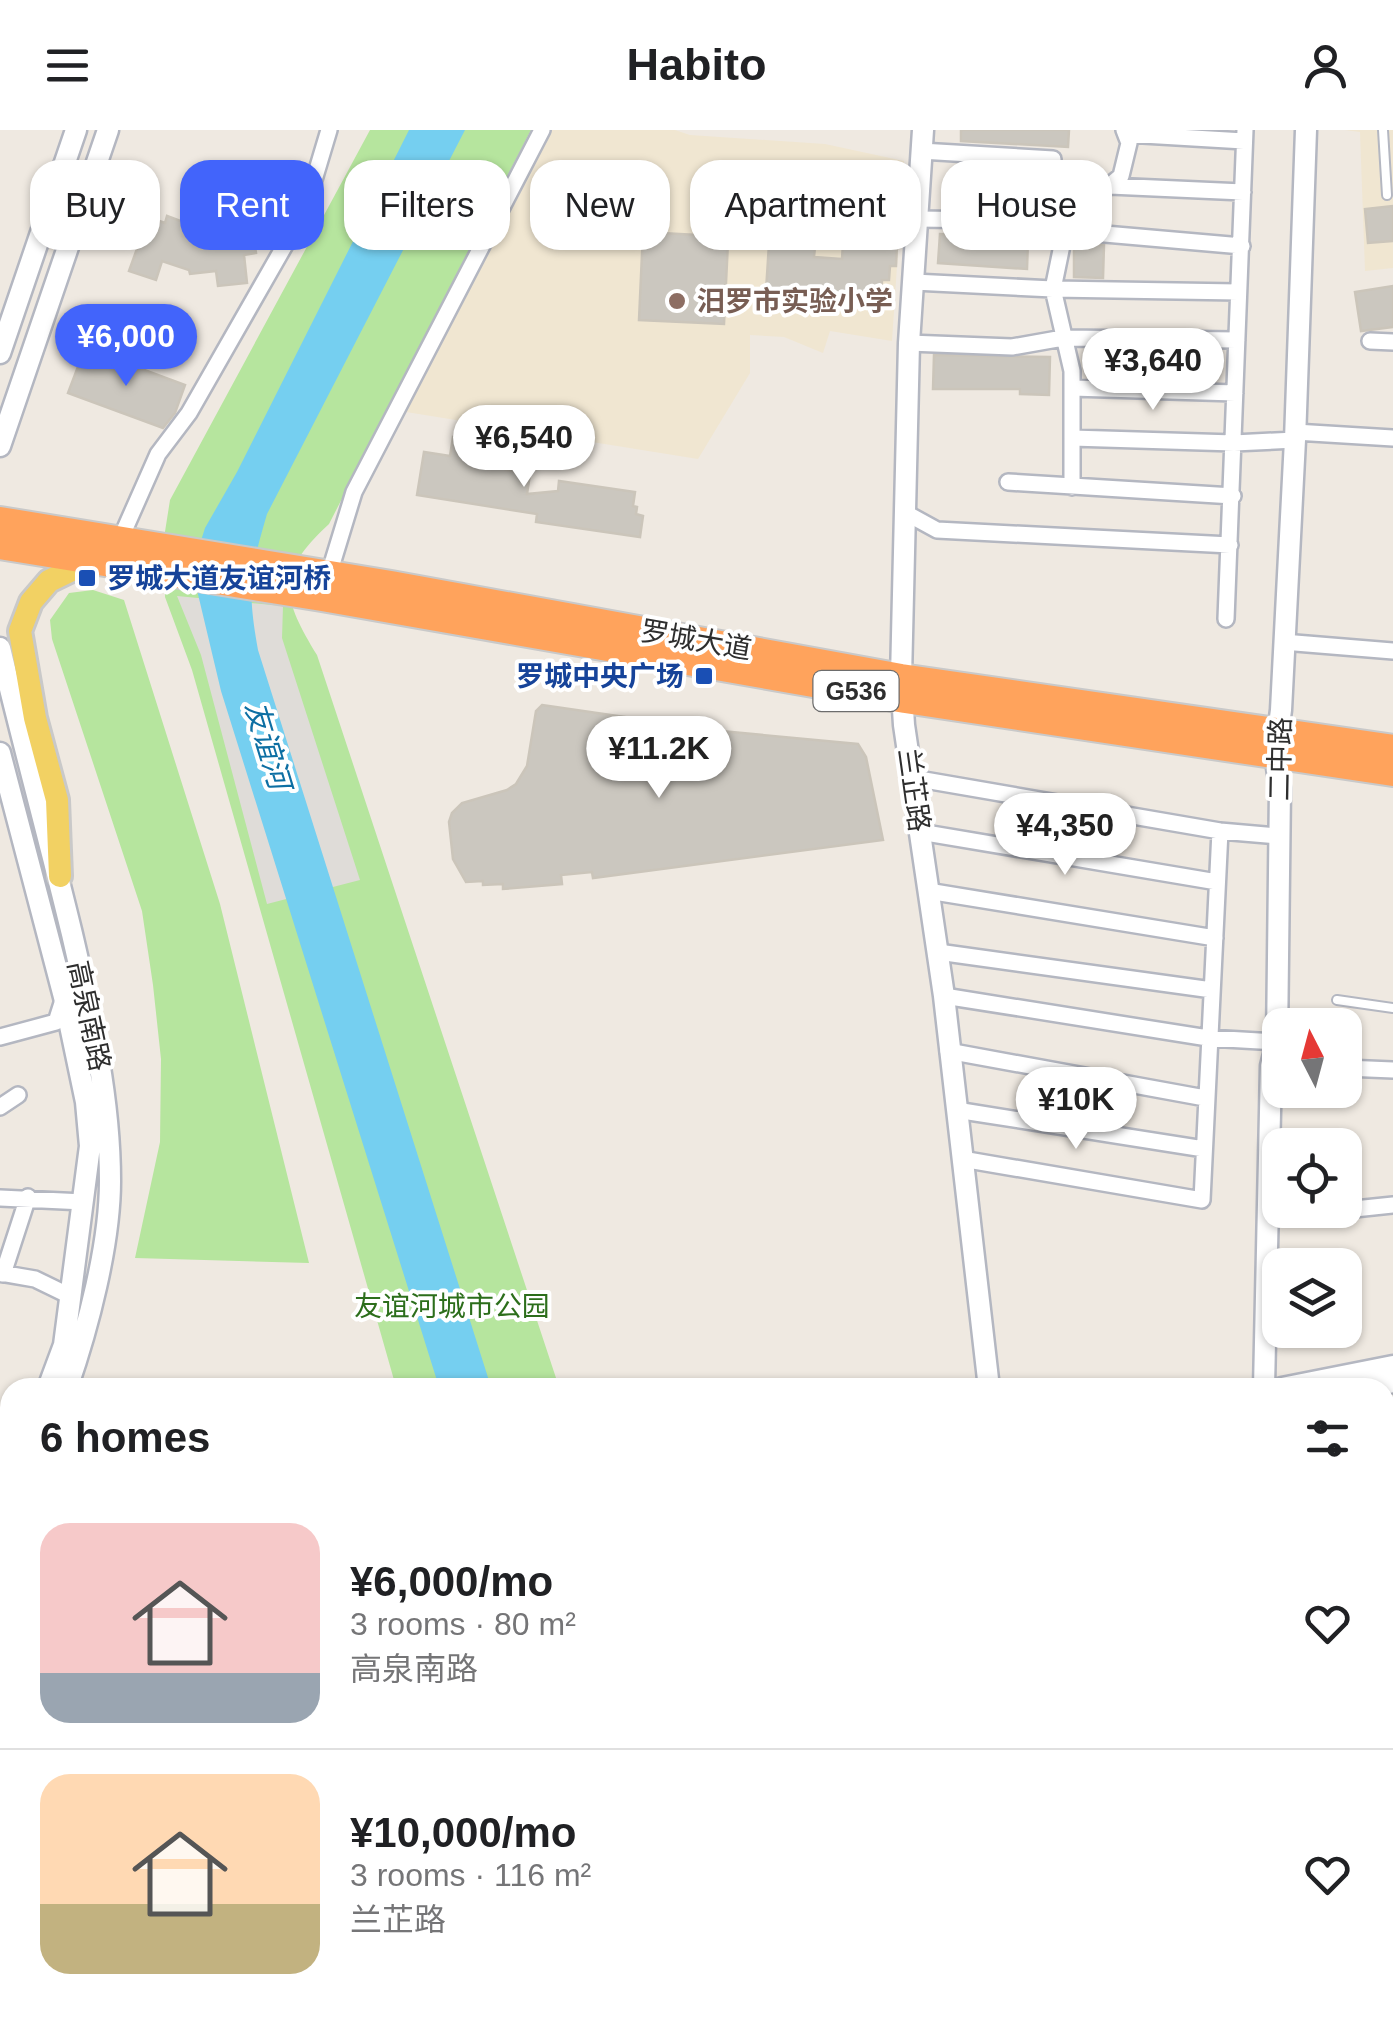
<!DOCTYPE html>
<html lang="en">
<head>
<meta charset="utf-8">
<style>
  :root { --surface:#fff; --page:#f6f6f6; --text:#202124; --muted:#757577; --line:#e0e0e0; --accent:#4264fb }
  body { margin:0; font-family:Arial,"Noto Sans SC",sans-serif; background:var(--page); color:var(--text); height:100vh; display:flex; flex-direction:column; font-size:38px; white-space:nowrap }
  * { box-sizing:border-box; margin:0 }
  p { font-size:32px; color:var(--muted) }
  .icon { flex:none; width:55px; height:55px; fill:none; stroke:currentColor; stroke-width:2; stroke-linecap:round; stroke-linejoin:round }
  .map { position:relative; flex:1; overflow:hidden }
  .drawer { position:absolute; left:0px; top:1248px; width:1395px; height:642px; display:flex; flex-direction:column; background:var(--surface); border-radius:30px 30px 0 0; box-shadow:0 2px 8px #0004 }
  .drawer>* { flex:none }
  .hud { position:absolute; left:30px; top:30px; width:1335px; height:90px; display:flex; gap:20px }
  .needle { width:65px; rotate:354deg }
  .buttons { position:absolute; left:1262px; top:878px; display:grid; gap:20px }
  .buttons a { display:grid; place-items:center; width:100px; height:100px; border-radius:20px; background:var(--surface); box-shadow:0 2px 8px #0004; font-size:50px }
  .price { position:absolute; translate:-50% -85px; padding:0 22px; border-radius:35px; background:#fff; color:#222; font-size:32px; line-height:65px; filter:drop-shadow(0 2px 5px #0008) }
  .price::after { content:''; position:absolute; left:50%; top:60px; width:30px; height:22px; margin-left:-15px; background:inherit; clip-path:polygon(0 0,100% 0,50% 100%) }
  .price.on { background:var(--accent); color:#fff }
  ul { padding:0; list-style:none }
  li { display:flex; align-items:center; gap:30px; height:250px; padding:0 40px }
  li+li { border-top:2px solid var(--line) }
  li span { display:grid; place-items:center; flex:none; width:280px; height:200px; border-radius:30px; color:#555 }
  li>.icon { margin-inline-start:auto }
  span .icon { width:120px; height:120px; fill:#fffc; stroke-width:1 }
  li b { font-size:42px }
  h2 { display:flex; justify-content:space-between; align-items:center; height:120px; padding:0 40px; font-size:42px }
  .tag { padding:0 35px; border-radius:30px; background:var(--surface); box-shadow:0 2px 8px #0004; font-size:35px; line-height:90px }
  .tag.on { background:var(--accent); color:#fff }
  header { display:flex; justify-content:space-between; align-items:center; height:130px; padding:0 40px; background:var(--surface); font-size:45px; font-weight:700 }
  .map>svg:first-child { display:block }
  .education { fill:#f0e6d1 }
  .green { fill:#b6e59e }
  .plaza { fill:#dfdcd8 }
  .water { fill:#75cff0 }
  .building { fill:#cbc7bf; stroke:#cbc5ba; stroke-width:2.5 }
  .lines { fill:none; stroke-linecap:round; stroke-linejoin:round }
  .lane-casing { stroke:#b4b7c1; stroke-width:12 }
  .street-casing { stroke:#b4b7c1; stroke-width:20 }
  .secondary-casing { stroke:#b4b7c1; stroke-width:25 }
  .primary-casing { stroke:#c9c9c9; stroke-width:28 }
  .highway-casing { stroke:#c9c9c9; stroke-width:32 }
  .lane { stroke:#fff; stroke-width:8 }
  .street { stroke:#fff; stroke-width:15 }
  .secondary { stroke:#fff; stroke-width:20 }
  .primary { stroke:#f2d163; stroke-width:22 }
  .highway { stroke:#ffa35c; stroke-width:28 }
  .education-dot { fill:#8d6e63; stroke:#fff; stroke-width:4 }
  .transit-dot { fill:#1a4fb4; stroke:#fff; stroke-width:4 }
  .labels { text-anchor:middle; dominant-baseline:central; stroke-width:8; stroke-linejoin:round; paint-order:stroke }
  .shield { fill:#fff; stroke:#6d6d6d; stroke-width:2.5 }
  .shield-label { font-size:25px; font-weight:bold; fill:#2e2e2e }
  .education-label { font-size:28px; font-weight:bold; fill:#785e54; stroke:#fff; text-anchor:start }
  .transit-label { font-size:28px; font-weight:bold; fill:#164399; stroke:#fff; text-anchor:start }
  .street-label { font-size:28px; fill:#2e2e2e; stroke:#fff }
  .park-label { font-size:28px; fill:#2c6e1b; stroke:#fff }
  .water-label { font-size:30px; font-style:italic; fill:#0d6fa3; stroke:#fff }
</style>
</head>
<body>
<header><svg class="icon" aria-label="menu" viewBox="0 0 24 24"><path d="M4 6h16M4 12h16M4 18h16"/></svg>Habito<svg class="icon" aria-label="person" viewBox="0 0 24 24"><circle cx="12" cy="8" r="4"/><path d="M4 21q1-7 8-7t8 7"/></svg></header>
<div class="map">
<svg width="1393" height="1889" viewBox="0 0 1393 1889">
  <rect width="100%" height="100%" fill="#efe9e1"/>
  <path class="education" d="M548 0H675L690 5 825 14 904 31 892 211 830 201 823 223 784 207 750 205V243L698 329 400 281Z
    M1345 0H1393V138L1365 141 1360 2Z"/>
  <path class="green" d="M370 0H531L329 394C275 444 282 467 317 525L559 1257H396L192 540 165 467 164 408 170 370Z
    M93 460 124 470 220 774 309 1133 135 1128 160 1012 161 929 153 855 142 781 52 509 50 490 69 463Z
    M579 1880H754L757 1889H582Z"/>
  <path class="plaza" d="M177 466 283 476 282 508 360 750 267 774 201 525Z"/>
  <path class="water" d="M409 0H465L267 384C250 442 247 459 258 520L491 1257H439L221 561 192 439 205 398 237 342Z
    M629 1880H682L685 1889H632Z"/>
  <path class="building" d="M961 0H1069L1068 17 961 11Z
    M1393 76V111L1368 113 1365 79Z
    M126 79 165 93 167 86 186 93 182 106 219 102 227 95 264 91 266 107 260 108 261 115 255 116 256 123 244 125 247 153 218 156 216 141 190 144 189 140 162 131 156 150 129 141 138 116 116 109Z
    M844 98 889 101 888 114 897 115 896 136H890L889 150H882L881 168H803L766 161 769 114 815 117 814 127 842 129Z
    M643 102 715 106V111L728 112 724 194 639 190Z
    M940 104 1028 110 1027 139 938 133Z
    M1074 112 1104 115 1103 148 1074 147Z
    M1393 156V197L1361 201 1355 162Z
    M85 218 185 255 175 283 163 298 68 263Z
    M934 225 1050 227 1049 265 1020 264V259H933Z
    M453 307 510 316 506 340 530 344 527 364 558 361 559 351 635 362 633 376 637 377 636 384 643 386 640 407 536 392 537 384 417 365 424 322 450 326Z
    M542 575 721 601 858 614 866 627 883 710 593 748 592 742 561 745 562 754 503 759V754L483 755V751L466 752 453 729 449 692 452 683 462 673 507 660 516 654 527 636 536 581Z"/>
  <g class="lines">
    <g class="lane-casing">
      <path id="lane" d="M1383 0 1387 65
        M1337 870 1393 878"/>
    </g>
    <g class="street-casing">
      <path id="street" d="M1126 4 1244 11
        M921 21 1053 29
        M1110 56 1243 62
        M916 89 1067 91 1082 102 1242 116
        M914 152 1053 159 1238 162
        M1370 211 1393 212
        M909 213 1012 217 1063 208 1237 210
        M1072 258 1235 263
        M1295 302 1393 308
        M1072 308 1234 313 1295 310
        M1008 352 1233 366
        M1072 357V241L1053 159 1067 91 1121 46 1129 13 1124 0
        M904 382 937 400 1230 415
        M120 410 158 324 189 283 305 80 329 0
        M329 444 354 362 542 0
        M1226 489 1245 0
        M1283 512 1393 521
        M913 648 1220 701 1278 706
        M920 702 1217 752
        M928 761 1215 808
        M938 822 1212 860
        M944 866 1208 908 1277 912
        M0 907 56 892 63 870
        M948 921 1205 968
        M1345 938 1393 940
        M0 977 18 965
        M956 980 1204 1019
        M962 1029 1202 1070 1220 701
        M0 1068 84 1072
        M1345 1080 1393 1075
        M1268 1087 1343 1080
        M0 1143 35 1149 70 1166
        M3 1144 28 1067
        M1385 1539 1393 1533
        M981 1880 985 1889
        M1014 1889 1018 1880
        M1171 1889 1193 1880"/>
    </g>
    <g class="secondary-casing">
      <path id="secondary" d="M923 0 909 213 901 548 904 595 944 866 989 1258
        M0 223 76 0
        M0 316 108 0
        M0 518C23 614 49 709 72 804 91 886 110 966 110 1051 110 1114 88 1198 67 1258
        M0 623 64 867 86 972 90 1016 64 1215 48 1258
        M1264 1258 1271 936 1277 912 1280 658 1275 624 1281 580 1295 310 1306 0
        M1282 1258 1393 1236
        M1363 1258 1393 1252
        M0 1386 10 1359
        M0 1437 10 1410
        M767 1880 770 1889
        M1255 1880 1259 1889"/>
    </g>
    <g class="primary-casing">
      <path id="primary" d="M60 746 57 670 35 588 20 501 31 472 49 451 92 430"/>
    </g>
    <g class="highway-casing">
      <path id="highway" d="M0 391 391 455 901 548 1393 619
        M0 415 322 467 905 569 1393 642"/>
    </g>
    <use href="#lane" class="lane"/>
    <use href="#street" class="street"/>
    <use href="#secondary" class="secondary"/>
    <use href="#primary" class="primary"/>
    <use href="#highway" class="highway"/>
  </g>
  <circle class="education-dot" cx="677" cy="171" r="10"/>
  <g class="transit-dot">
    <rect x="77" y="438" width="20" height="20" rx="5"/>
    <rect x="694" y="536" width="20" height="20" rx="5"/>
  </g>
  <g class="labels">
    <rect class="shield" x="813.5" y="541" width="85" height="40" rx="8"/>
    <g class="shield-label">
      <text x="856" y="561">G536</text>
    </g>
    <g class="education-label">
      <text x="697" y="171">汨罗市实验小学</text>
    </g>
    <g class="transit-label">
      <text x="107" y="448">罗城大道友谊河桥</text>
      <text x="684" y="546" text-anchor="end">罗城中央广场</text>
    </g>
    <g class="street-label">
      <text transform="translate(696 510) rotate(10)">罗城大道</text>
      <text transform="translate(1280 629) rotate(-89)">二中路</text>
      <text transform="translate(914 660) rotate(82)">兰芷路</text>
      <text transform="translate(89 886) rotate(78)">高泉南路</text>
    </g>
    <g class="park-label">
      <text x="452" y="1176">友谊河城市公园</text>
    </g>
    <g class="water-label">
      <text transform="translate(268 615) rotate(73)">友谊河</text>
    </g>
  </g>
</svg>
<div class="buttons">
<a><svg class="needle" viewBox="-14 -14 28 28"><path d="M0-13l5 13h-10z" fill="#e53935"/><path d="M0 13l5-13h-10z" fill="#757577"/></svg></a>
<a><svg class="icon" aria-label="locate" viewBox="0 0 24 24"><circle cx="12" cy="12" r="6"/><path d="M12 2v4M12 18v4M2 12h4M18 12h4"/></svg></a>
<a><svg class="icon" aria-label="layers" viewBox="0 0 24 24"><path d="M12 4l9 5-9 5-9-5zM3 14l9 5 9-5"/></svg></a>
</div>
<b class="price on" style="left:126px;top:259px">¥6,000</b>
<b class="price" style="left:1153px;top:283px">¥3,640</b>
<b class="price" style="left:524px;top:360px">¥6,540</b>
<b class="price" style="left:659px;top:671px">¥11.2K</b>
<b class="price" style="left:1065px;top:748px">¥4,350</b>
<b class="price" style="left:1076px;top:1022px">¥10K</b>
<div class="hud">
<a class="tag">Buy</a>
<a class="tag on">Rent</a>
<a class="tag">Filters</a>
<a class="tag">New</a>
<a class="tag">Apartment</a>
<a class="tag">House</a>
</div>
<section class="drawer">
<h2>6 homes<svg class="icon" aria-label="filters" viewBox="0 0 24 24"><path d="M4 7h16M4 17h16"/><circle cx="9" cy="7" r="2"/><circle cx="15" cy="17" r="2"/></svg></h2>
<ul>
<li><span style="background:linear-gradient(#f6c9c9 75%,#9aa5b1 0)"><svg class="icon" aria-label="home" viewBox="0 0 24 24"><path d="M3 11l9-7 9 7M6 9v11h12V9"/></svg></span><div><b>¥6,000/mo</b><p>3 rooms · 80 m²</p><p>高泉南路</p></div><svg class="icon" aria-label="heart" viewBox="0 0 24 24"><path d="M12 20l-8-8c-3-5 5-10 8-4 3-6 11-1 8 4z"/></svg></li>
<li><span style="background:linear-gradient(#ffd9b3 65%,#c2b280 0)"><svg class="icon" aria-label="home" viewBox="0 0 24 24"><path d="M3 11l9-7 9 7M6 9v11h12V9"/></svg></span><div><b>¥10,000/mo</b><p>3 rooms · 116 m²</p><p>兰芷路</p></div><svg class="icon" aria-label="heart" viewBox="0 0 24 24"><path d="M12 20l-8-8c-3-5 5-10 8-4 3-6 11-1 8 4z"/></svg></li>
</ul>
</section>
</div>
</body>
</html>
